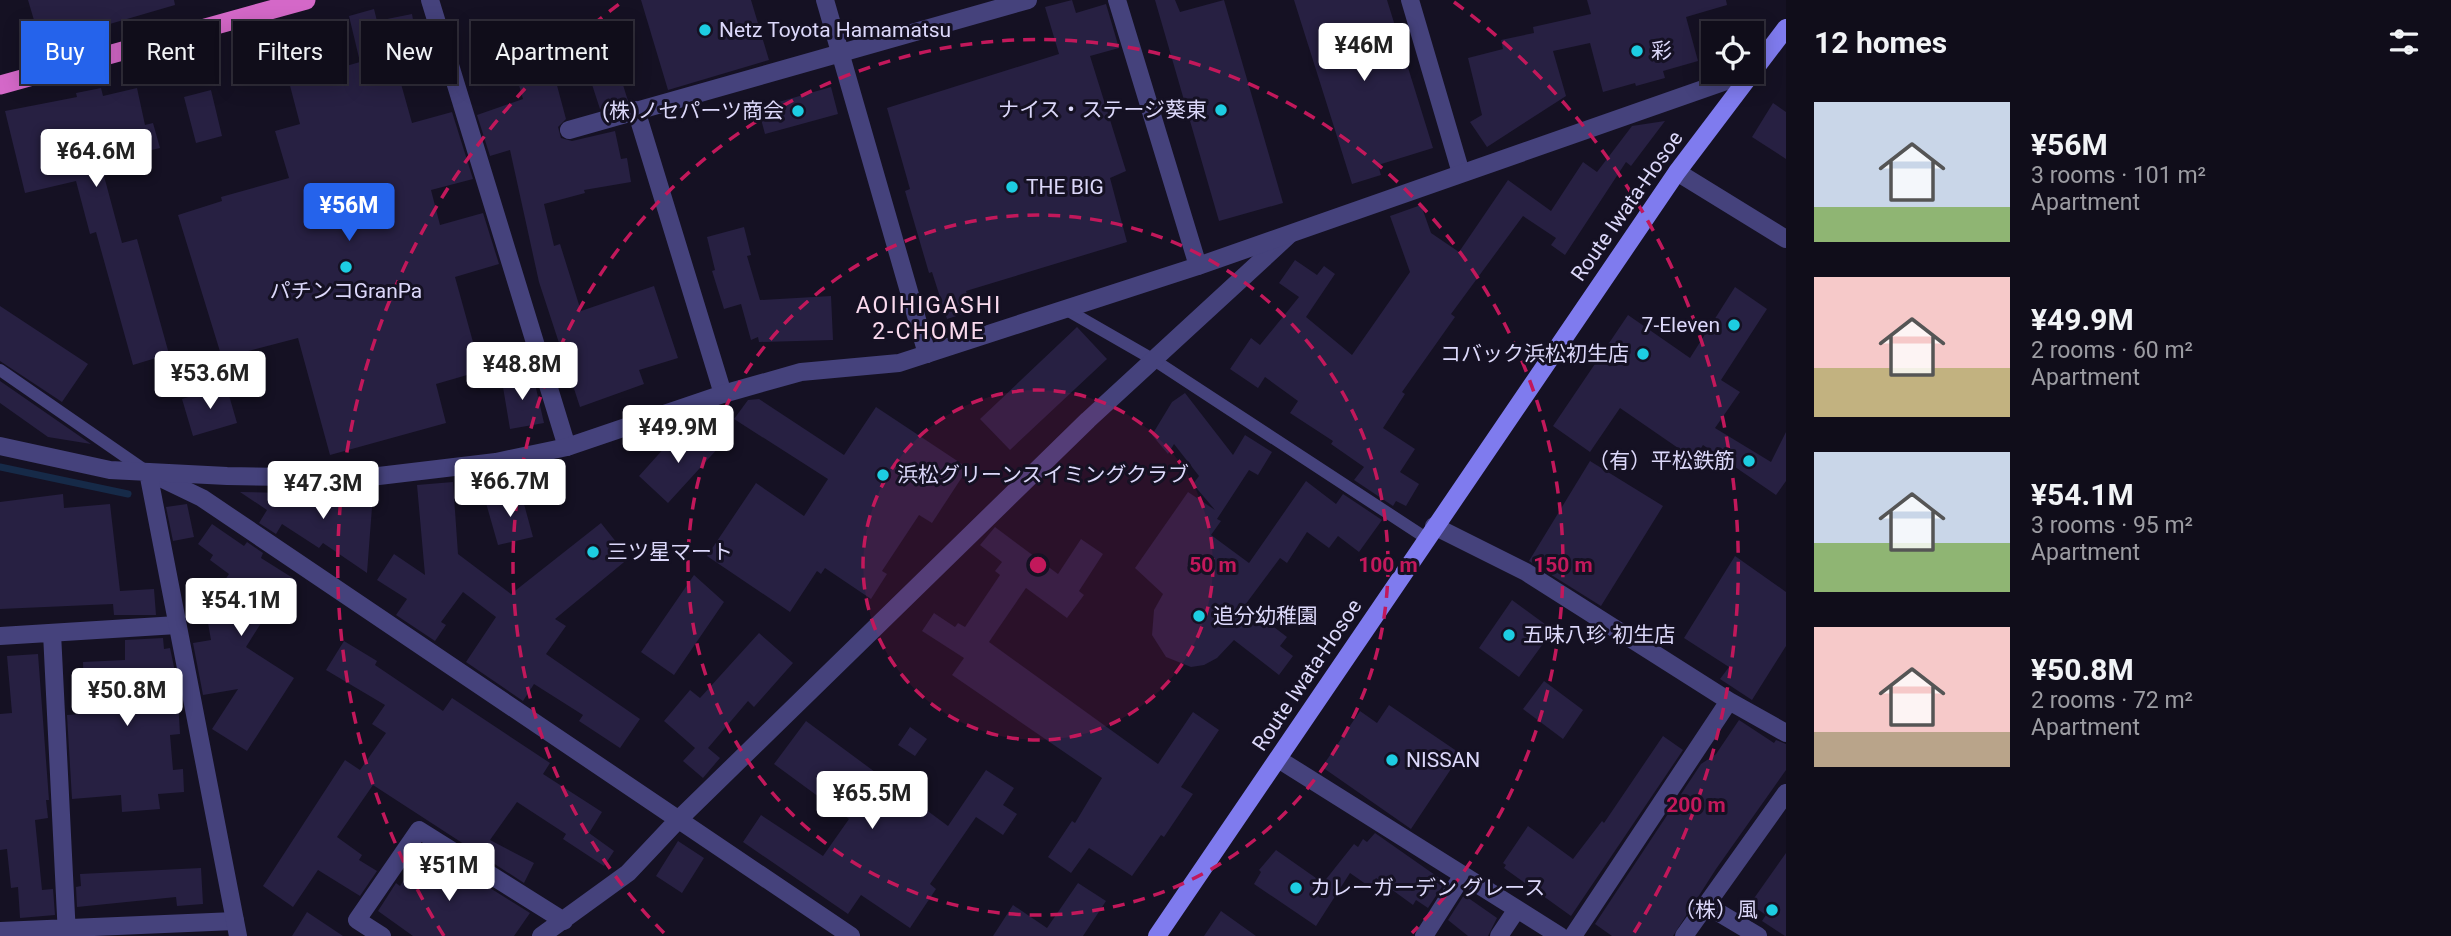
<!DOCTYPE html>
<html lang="en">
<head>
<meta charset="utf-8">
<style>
  :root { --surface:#100d1a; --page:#191623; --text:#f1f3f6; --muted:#9c9ca2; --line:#302d39; --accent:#2563eb }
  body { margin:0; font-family:Roboto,"Noto Sans JP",sans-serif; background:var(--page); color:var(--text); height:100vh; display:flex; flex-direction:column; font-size:26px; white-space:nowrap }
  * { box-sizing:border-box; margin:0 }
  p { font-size:23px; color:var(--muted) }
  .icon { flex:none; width:38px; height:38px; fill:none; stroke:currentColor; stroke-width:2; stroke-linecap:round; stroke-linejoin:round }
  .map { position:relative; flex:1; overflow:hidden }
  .sheet { display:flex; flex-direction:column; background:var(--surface); width:665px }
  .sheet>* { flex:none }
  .hud { position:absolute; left:21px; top:21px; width:665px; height:63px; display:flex; gap:14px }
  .controls { position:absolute; left:1701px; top:21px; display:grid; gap:14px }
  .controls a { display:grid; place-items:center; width:63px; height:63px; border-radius:0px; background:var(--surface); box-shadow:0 4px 18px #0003,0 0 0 2px var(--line); font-size:35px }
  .price { position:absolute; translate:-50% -60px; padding:0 16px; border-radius:7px; background:#fff; color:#222; font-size:23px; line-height:46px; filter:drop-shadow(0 2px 4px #0008) }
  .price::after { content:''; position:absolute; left:50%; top:42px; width:21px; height:16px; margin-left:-10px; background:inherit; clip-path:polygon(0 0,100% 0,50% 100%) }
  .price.selected { background:var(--accent); color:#fff }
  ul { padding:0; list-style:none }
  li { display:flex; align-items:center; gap:21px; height:175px; padding:0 28px }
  li span { display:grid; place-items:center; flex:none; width:196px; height:140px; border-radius:0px; color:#555 }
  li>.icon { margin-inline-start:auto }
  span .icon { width:84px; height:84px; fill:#fffc; stroke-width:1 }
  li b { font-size:30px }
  h2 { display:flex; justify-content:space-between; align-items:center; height:84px; padding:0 28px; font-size:30px }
  .pill { padding:0 24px; border-radius:0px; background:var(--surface); box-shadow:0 4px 18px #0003,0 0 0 2px var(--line); font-size:24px; line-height:63px }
  .pill.selected { background:var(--accent); color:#fff }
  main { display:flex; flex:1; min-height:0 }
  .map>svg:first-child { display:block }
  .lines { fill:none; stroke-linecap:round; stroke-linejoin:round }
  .stream { stroke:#162a48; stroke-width:7 }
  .building { fill:#272042 }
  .service { stroke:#45427c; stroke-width:12 }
  .minor { stroke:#45427c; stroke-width:18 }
  .tertiary { stroke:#45427c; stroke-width:18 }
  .secondary { stroke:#7f7bee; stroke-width:18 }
  .trunk { stroke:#d468c8; stroke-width:19 }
  .ring { fill:none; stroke:#c2185b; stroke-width:3.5; stroke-dasharray:12 9 }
  .poi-dot { fill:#1dcde2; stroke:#151123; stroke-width:2.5 }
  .labels { text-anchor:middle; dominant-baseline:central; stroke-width:6; stroke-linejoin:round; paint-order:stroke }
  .poi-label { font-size:21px; fill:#dcd8fa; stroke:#151123; text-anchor:start }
  .street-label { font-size:21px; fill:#dcd8fa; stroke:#151123 }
  .neighbourhood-label { font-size:23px; letter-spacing:2px; fill:#fadaee; stroke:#151123 }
  .centre { fill:#c2185b; stroke:#151123; stroke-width:3.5 }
  .ring-label { font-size:21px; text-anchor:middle; font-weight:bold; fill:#c2185b; stroke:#151123; stroke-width:6; stroke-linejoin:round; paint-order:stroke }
</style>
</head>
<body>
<main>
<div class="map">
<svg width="1786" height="936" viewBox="0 0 1786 936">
  <rect width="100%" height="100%" fill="#151123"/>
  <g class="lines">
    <path class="stream" d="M0 467 128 494"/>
  </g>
  <path class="building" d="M28 0H174L175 5 41 44Z
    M641 0H751L769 60 668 90Z
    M1072 0 1076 13 1106 4 1119 48 1090 56 1126 171 1110 178 1127 242 966 291 972 311 947 319 932 272 929 273 905 191 910 189 887 108 1059 54 1045 7Z
    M1155 0H1175L1180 12 1224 0 1283 203 1219 221Z
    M1294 0H1387L1433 148 1378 165 1381 175 1352 184Z
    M1587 0H1726L1727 5 1686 17 1698 61 1663 71 1665 78 1636 86 1635 83 1603 92 1590 43 1553 51 1566 96 1487 147 1470 122 1482 115 1468 58 1503 49 1501 40 1534 33 1533 27 1591 14Z
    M374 9 377 21 412 14 417 42 391 48 412 123 452 112 473 179 431 190 440 225 483 213 499 264 455 277 481 371 436 384 446 423 330 455 298 338 222 358 178 215 222 201 221 197 289 178 275 131 300 124 288 78 260 85 249 47 281 38 282 41 315 35 322 73 360 62 349 16Z
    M603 47 612 78 620 75 628 101 600 109 582 54Z
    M541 49 545 65 551 63 566 119 558 127 561 138 572 141 615 131 621 159 627 158 631 182 584 190 585 193 544 204 554 246 560 244 581 311 654 286 678 358 639 370 644 384 580 407 539 282 510 150 490 156 477 115 523 99 511 58Z
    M831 87 838 114 765 134 758 108Z
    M101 88 103 96 137 88 145 125 153 123 160 148 118 158 121 172 104 176 122 243 137 239 169 354 133 365 96 232 90 234 76 181 25 193 5 111 77 97 76 93Z
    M211 90 222 136 196 143 184 97Z
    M1773 103 1786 112V159L1752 137Z
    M1665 121 1631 166 1626 162 1565 255 1551 245 1556 238 1523 216 1451 314 1455 317 1402 392 1405 394 1383 428 1415 449 1400 472 1419 484 1406 506 1396 501 1393 506 1354 480 1364 467 1331 444 1333 441 1290 413 1298 401 1265 377 1258 388 1230 369 1251 338 1260 345 1299 297 1279 283 1295 260 1317 275 1324 266 1335 274 1306 317 1352 355 1410 272 1390 216 1421 205 1431 233 1459 252 1508 180 1551 211 1583 162 1597 172 1632 126Z
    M744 227 751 255 747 256 760 300 831 296 833 340 759 342 758 337 751 340 741 304 724 309 712 271 715 270 707 237Z
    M1735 287 1767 309 1721 380 1740 392 1715 428 1771 462 1786 432V481L1776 495 1703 445 1694 459 1620 408 1590 452 1553 426 1628 315 1690 358Z
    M0 306 88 364 62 402 0 361Z
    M1077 327 1107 359 1010 450 980 419Z
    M533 375 544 423 510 429 502 381Z
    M0 381 91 444 48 437 0 403Z
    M226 385 237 423 193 436 182 399Z
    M1185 393 1233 455 1245 435 1272 452 1258 475 1249 470 1217 519 1221 521 1211 535 1249 563 1306 481 1336 504 1343 494 1382 520 1359 552 1338 536 1329 548 1307 532 1287 563 1280 558 1245 605 1287 637 1280 646 1293 656 1279 675 1234 640 1217 658 1204 665 1191 667 1166 657 1152 635 1154 610 1163 594 1135 568 1188 492 1215 510 1193 484 1199 476 1174 444 1168 454 1152 435 1172 402Z
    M759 399 844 455 876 407 968 468 932 523 919 515 882 571 887 574 871 599 825 568 821 574 817 571 790 612 707 556 756 483 804 516 828 479 734 419 748 400Z
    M704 430 721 445 668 503 639 476 675 436 688 448Z
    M1590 461 1663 506 1601 606 1529 561Z
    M453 482 458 554 511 594 601 523 629 558 555 619 566 626 546 654 640 719 620 748 579 721 583 715 534 684 523 701 466 662 496 617 463 592 441 622 446 625 435 641 396 615 407 599 377 580 394 554 425 575 417 485Z
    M340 491 373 494 367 573 323 543 319 548 282 524 276 534 259 523 267 510 240 492 285 493 300 503 304 496 330 512 331 493 341 494Z
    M521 493 533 537 498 545 486 503Z
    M63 494 64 508 110 504 120 591 154 589 156 615H114L113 604 0 609V502Z
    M187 504 194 537 173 541 166 507Z
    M212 524 244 546 247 542 263 553 261 558 296 580 285 596 280 593 246 647 294 678 247 751 212 729 238 689 203 695 193 643 211 640 204 600 212 599 229 574 210 560 213 555 198 544Z
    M995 527 1058 574 1081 539 1103 554 1079 591 1084 595 1067 618 1026 588 989 642 1158 764 1193 712 1219 730 1181 787 1193 794 1164 837 1161 835 1132 876 1089 848 1071 873 1048 857 1072 821 1075 823 1102 778 952 675 964 658 922 631 934 613 955 627 958 623 965 627 1000 575 995 571 1002 562 980 545Z
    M1735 556 1786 592V646L1752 700 1720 679 1729 667 1684 638Z
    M694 575 724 602 674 675 641 652Z
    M1512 600 1553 630 1519 677 1479 648Z
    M759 633 793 663 754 707 748 701 708 748 720 758 703 778 683 761 695 748 664 721 690 690 700 698Z
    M163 638 164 649 170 648 181 700H178L180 734 170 735 173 770 183 769 184 792 158 794 160 809 122 812 121 795 72 799 67 715 80 714 79 693H84L83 662 125 660V640Z
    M344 641 377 661 375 665 443 711 452 698 550 763 543 774 602 812 589 833 614 851 604 866 563 839 566 834 517 802 490 840 534 863 524 883 373 785 337 837 362 855 359 860 377 871 360 896 318 870 293 907 263 886 345 760 360 770 386 733 372 724 385 705 326 670Z
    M38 654 49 800H46L48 818 35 820 42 890 53 889 55 915 20 918 18 887 11 888 7 849 0 850V714L12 713 7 656Z
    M1544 681 1583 710 1563 739 1523 709Z
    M1389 705 1461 754 1411 829 1322 767 1360 711 1377 723Z
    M1739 720 1774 743 1776 740 1786 744V770L1716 869 1673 936H1612L1595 924 1701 764 1716 754Z
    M806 721 948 826 986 770 1014 788 1003 805 1017 814 1003 835 976 817 930 884 936 889 910 928 861 895 848 914 743 842 761 815 823 856 849 819 774 764Z
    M910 727 927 739 915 756 898 745Z
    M1663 736 1683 750 1571 916 1504 868 1506 865 1503 863 1528 826 1573 859 1602 821 1604 823Z
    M1375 833 1445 882 1428 908 1416 900 1413 905 1376 878 1370 887 1350 873 1316 926 1254 884 1261 872 1259 870 1276 850 1323 883 1354 844 1358 847 1363 839 1367 842Z
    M678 841 704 858 682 893 656 876Z
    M424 847 530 913 514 936H413L378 911 396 883 400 886Z
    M1786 853V936H1785L1762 921 1766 915 1750 904Z
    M201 868 203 904 177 906 176 897 77 907 76 887 81 886 80 874Z
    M1078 883 1106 901 1083 936H993L1013 905 1047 928Z
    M1464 895 1497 918 1488 936H1468L1448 920Z
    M1221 911 1256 936H1204Z
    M307 912 343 936H292Z"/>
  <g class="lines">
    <path class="service" d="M1067 310 1154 360 1426 538
      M0 370 146 471"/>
    <path class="minor" d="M430 0 567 447
      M825 0 927 354
      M1117 0 1198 266
      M1410 0 1461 173
      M636 110 723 394
      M569 130 1028 0
      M1677 172 1786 239
      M148 472 202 498 851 936
      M1434 526 1526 572 1729 701 1786 733
      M52 633 67 936
      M0 636 177 625
      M1278 759 1560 936
      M1706 905 1758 936
      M0 931 235 921
      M382 936 357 920 419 830 564 921
      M541 936 628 873 677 821 1088 420 1289 235
      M1424 936 1463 875
      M1499 936 1517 909
      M1573 936 1729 701
      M1684 936 1786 793"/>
    <path class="tertiary" d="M0 446 110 470 227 476 362 478 496 462 567 447 723 394 801 372 899 363 1198 266 1729 80 1740 72
      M148 472 238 936"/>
    <path class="secondary" d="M1157 936 1677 172 1786 28"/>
    <path class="trunk" d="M0 85 306 0"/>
  </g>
  <circle cx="1038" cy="565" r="175" fill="#c2185b" fill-opacity=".12"/>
  <g class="ring">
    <circle cx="1038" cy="565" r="175"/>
    <circle cx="1038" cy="565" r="350"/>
    <path d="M664 933A525 525 0 1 1 1412 933"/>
    <path d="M444 936A700 700 0 0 1 622 2M1454 2A700 700 0 0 1 1632 936"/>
  </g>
  <g class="poi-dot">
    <circle cx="705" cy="30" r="7"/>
    <circle cx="1637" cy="51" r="7"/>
    <circle cx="1221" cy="110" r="7"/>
    <circle cx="798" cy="111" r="7"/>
    <circle cx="1012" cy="187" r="7"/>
    <circle cx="346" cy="267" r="7"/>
    <circle cx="1734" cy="325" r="7"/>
    <circle cx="1643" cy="354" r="7"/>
    <circle cx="1749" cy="461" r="7"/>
    <circle cx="883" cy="475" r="7"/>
    <circle cx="593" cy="552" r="7"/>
    <circle cx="1199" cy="616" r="7"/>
    <circle cx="1509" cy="635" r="7"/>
    <circle cx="1392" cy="760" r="7"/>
    <circle cx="1296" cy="888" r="7"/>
    <circle cx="1772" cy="910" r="7"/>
  </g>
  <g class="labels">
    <g class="poi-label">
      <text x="719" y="30">Netz Toyota Hamamatsu</text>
      <text x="1651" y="51">彩</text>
      <text x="1207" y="110" text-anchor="end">ナイス・ステージ葵東</text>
      <text x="784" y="111" text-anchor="end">(株)ノセパーツ商会</text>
      <text x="1026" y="187">THE BIG</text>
      <text x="346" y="291" text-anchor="middle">パチンコGranPa</text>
      <text x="1720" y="325" text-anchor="end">7-Eleven</text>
      <text x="1629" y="354" text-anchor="end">コバック浜松初生店</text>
      <text x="1735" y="461" text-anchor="end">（有）平松鉄筋</text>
      <text x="897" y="475">浜松グリーンスイミングクラブ</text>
      <text x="607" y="552">三ツ星マート</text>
      <text x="1213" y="616">追分幼稚園</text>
      <text x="1523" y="635">五味八珍 初生店</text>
      <text x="1406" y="760">NISSAN</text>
      <text x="1310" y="888">カレーガーデン グレース</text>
      <text x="1758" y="910" text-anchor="end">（株）風</text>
    </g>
    <g class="street-label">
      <text transform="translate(1627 206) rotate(-55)">Route Iwata-Hosoe</text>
      <text transform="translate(1307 675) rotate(-56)">Route Iwata-Hosoe</text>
    </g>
    <g class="neighbourhood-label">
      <text x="929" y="305">AOIHIGASHI<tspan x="929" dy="26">2-CHOME</tspan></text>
    </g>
  </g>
  <circle cx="1038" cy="565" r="10" class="centre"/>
  <g class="ring-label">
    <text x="1213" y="572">50 m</text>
    <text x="1388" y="572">100 m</text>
    <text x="1563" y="572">150 m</text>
    <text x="1696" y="812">200 m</text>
  </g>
</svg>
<div class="controls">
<a><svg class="icon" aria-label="locate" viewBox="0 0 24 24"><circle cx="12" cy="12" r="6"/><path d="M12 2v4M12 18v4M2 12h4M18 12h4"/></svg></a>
</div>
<b class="price" style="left:1364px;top:83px">¥46M</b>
<b class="price" style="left:96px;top:189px">¥64.6M</b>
<b class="price selected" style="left:349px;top:243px">¥56M</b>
<b class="price" style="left:522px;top:402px">¥48.8M</b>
<b class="price" style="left:210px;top:411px">¥53.6M</b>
<b class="price" style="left:678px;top:465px">¥49.9M</b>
<b class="price" style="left:510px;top:519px">¥66.7M</b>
<b class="price" style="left:323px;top:521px">¥47.3M</b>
<b class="price" style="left:241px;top:638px">¥54.1M</b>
<b class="price" style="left:127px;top:728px">¥50.8M</b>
<b class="price" style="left:872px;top:831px">¥65.5M</b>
<b class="price" style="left:449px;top:903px">¥51M</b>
<div class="hud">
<a class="pill selected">Buy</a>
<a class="pill">Rent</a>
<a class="pill">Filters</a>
<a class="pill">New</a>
<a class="pill">Apartment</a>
</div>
</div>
<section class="sheet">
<h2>12 homes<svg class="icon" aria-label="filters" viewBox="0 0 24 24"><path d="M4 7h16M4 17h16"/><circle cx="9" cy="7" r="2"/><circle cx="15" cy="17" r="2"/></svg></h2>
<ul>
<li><span style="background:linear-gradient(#c9d6e8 75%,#8fb573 0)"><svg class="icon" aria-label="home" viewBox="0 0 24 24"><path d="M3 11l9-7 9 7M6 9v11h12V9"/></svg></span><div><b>¥56M</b><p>3 rooms · 101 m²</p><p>Apartment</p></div></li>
<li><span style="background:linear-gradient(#f6c9c9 65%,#c2b280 0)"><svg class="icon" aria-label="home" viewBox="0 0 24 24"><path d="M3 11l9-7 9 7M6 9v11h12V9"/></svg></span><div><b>¥49.9M</b><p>2 rooms · 60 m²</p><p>Apartment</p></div></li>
<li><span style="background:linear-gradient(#c9d6e8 65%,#8fb573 0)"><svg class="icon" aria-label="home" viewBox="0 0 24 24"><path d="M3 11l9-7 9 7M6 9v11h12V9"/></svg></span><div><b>¥54.1M</b><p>3 rooms · 95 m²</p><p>Apartment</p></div></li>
<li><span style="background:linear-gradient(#f6c9c9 75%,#b9a48a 0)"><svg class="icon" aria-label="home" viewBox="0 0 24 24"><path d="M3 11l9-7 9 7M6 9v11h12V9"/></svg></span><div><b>¥50.8M</b><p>2 rooms · 72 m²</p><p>Apartment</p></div></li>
</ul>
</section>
</main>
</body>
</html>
